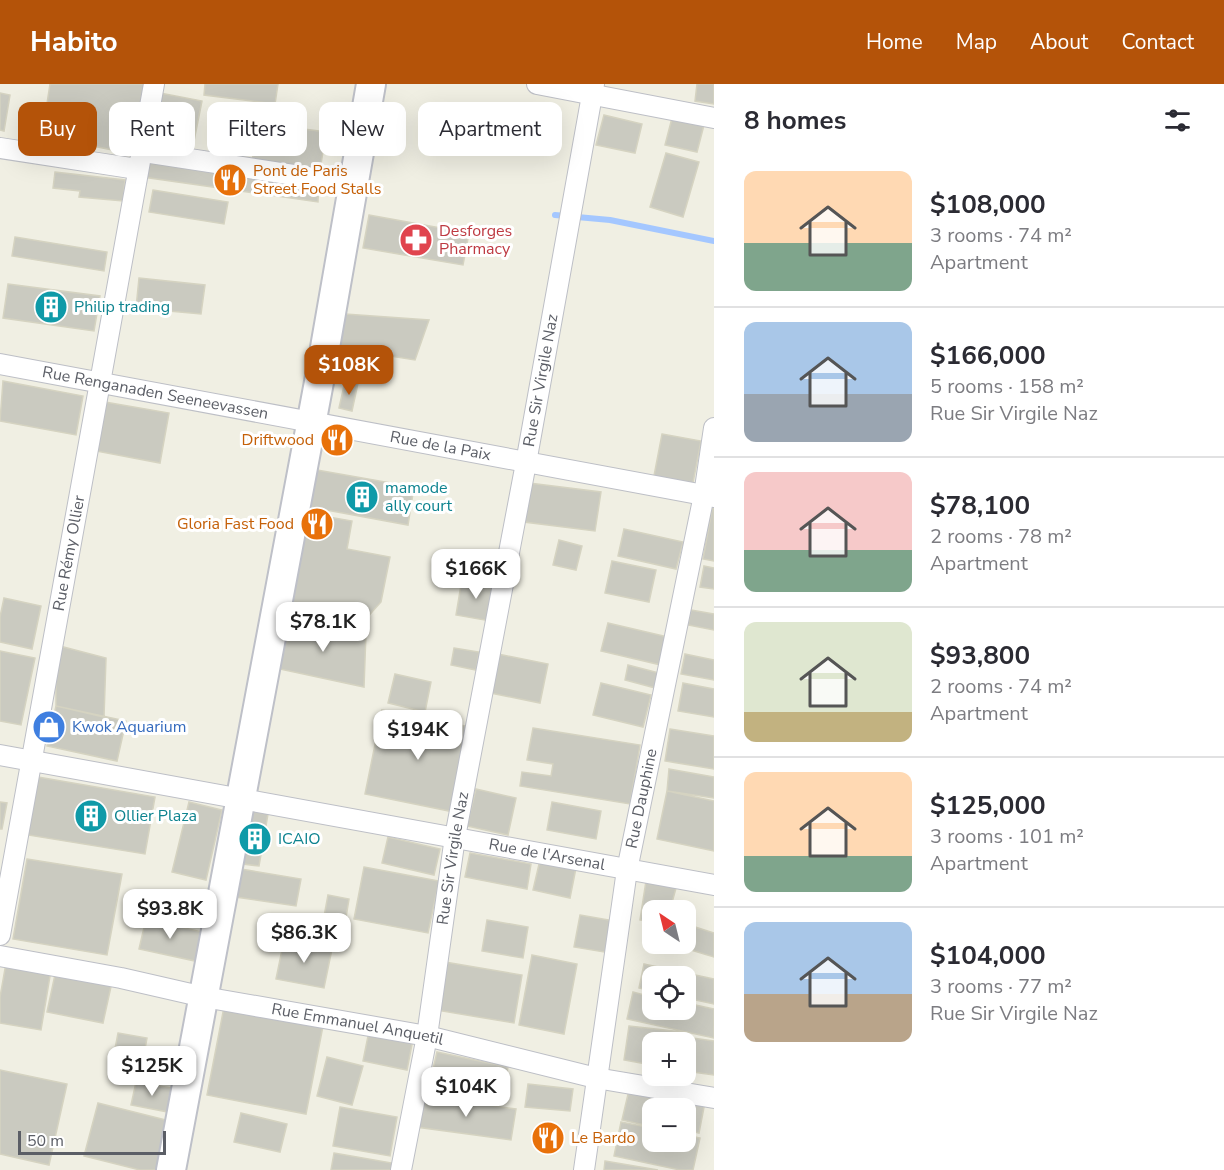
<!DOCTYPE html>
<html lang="en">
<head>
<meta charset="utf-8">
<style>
  :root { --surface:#fff; --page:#f7f7f7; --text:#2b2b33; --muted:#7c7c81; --line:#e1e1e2; --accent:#b45309 }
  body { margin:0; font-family:"Nunito Sans",sans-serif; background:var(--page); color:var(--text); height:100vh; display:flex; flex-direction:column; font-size:22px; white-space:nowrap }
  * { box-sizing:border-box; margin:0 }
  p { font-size:20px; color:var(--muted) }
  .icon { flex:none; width:33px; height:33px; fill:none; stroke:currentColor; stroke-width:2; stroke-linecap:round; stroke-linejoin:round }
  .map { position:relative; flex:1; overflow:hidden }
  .side { display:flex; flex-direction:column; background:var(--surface); width:510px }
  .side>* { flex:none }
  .hud { position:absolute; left:18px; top:18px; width:570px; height:54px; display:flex; gap:12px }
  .needle { width:39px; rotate:325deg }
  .tools { position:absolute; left:642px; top:816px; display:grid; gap:12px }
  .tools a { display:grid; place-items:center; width:54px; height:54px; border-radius:12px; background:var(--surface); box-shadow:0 6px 24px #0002; font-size:30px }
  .scale { position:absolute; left:18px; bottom:15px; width:148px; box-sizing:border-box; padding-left:6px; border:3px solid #5b5e66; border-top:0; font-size:16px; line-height:21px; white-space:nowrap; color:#5b5e66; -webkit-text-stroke:4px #fff; paint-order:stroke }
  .price { position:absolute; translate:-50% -51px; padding:0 14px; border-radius:12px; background:#fff; color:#222; font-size:20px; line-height:39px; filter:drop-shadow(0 2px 3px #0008) }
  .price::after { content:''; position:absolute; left:50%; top:36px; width:18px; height:14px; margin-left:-9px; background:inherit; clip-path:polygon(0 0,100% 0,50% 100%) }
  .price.current { background:var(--accent); color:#fff }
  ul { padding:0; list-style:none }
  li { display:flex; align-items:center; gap:18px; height:150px; padding:0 30px }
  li+li { border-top:2px solid var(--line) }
  li span { display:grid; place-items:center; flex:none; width:168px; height:120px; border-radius:12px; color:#555 }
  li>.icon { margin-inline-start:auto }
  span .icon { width:72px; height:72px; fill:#fffc; stroke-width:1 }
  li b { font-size:26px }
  h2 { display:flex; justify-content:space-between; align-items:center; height:72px; padding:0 30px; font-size:26px }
  .chip { padding:0 21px; border-radius:12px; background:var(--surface); box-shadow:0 6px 24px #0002; font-size:21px; line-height:54px }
  .chip.current { background:var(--accent); color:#fff }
  header { display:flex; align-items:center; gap:36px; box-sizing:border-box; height:84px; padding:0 30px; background:var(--accent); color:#fff }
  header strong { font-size:28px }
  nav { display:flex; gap:33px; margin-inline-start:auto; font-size:21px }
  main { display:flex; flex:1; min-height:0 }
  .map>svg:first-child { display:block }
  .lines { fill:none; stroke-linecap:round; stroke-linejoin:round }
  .stream { stroke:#a4c7ff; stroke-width:6 }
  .building { fill:#cacac0; stroke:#d5d3c1; stroke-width:1.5 }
  .minor-casing { stroke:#bdbfc6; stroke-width:22 }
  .secondary-casing { stroke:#bec0c8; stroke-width:32 }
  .minor { stroke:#fff; stroke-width:20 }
  .secondary { stroke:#fff; stroke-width:28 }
  .labels { text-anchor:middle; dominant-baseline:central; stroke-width:6; stroke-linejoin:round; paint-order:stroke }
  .food-label { font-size:16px; fill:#c56008; stroke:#fff; text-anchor:start }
  .health-label { font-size:16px; fill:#be3a42; stroke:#fff; text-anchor:start }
  .culture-label { font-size:16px; fill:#0d838f; stroke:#fff; text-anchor:start }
  .street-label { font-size:16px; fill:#5b5e66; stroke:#fff }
  .shop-label { font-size:16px; fill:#366cbe; stroke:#fff; text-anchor:start }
</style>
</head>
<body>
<header>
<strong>Habito</strong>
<nav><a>Home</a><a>Map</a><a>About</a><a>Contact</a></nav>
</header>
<main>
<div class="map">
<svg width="714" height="1086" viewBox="0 0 714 1086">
  <rect width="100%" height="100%" fill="#f0efe3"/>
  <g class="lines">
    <path class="stream" d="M555 131 610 136 714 157"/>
  </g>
  <path class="building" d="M50 0H143L147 9 133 70 42 52Z
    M205 0H278L275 20 204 11Z
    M697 0H714V20L695 17Z
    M0 9 10 11 4 47 0 46Z
    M160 9 202 17 192 67 150 59Z
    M604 31 642 40 635 69 596 61Z
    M672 34 704 41 697 68 665 61Z
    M258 39 326 48 320 87 252 77Z
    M666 69 699 78 683 133 650 123Z
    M145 78 319 100 318 118 143 93Z
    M55 88 125 96 123 117 79 113 80 107 53 104Z
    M153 106 228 118 224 140 149 128Z
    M369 131 469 149 463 181 363 164Z
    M15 153 107 168 104 187 12 172Z
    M139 194 205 201 201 230 136 224Z
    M8 200 100 212 94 247 3 234Z
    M345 230 429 236 415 276 333 263Z
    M3 297 83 312 76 351 0 337Z
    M345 297 358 299 352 327 339 324Z
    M105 318 169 329 160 379 96 367Z
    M662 350 701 357 692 404 653 397Z
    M317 386 414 403 408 441 310 423Z
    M529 399 601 408 595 447 524 438Z
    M713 420 714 421V477L703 475Z
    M306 429 352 437 347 465 390 473 381 518 355 547 286 534Z
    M624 445 683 458 676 485 618 472Z
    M559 456 582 462 576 486 553 481Z
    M612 477 656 486 649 518 605 509Z
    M704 482 714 484V505L700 503Z
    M462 495 497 501 490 537 456 531Z
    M4 514 41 522 32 565 0 558V533Z
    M691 526 714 530V546L688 541Z
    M282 539 366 549 364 603 275 584Z
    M608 539 668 553 661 581 601 567Z
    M56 561 106 574 104 633 56 622Z
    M454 564 479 568 476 586 451 581Z
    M0 567 35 574 21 641 0 637Z
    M498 570 548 580 540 619 490 609Z
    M685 570 714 576V596L681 590Z
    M628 581 663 590 659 605 625 596Z
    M395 590 431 598 425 628 388 619Z
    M601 599 651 611 643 643 593 631Z
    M683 599 714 605V633L678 627Z
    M56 622 126 637 117 677 47 662Z
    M382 626 471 643 454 728 365 710Z
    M533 644 640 661 630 720 520 702 522 688 551 692 553 680 527 676Z
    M670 645 714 652V685L665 677Z
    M669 685 714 693V714L667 707Z
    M38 693 155 713 145 770 28 751Z
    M476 705 516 714 508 751 467 742Z
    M667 707 714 717V767L657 755Z
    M0 718 7 719 2 745H0Z
    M189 718 222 726 206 796 172 788Z
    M552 718 601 727 596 755 547 746Z
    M252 727 268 730 259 782 243 780Z
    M388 753 440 765 434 791 382 779Z
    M470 769 531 780 527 805 465 793Z
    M27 775 122 790 107 871 13 855Z
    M540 776 576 784 570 814 533 806Z
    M364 783 439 797 428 849 354 835Z
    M241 785 301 795 296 822 236 813Z
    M646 797 676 804 670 826H652V838L640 836Z
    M328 811 349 815 342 858 320 854Z
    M580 831 615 837 610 869 574 863Z
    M146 835 202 848 195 877 139 865Z
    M487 836 528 843 523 874 482 867Z
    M686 840 714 849V873L671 860H686Z
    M284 856 332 865 324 904 276 895Z
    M532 871 577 880 564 950 519 941Z
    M445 878 522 891 514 939 436 926Z
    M6 879 51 886 41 946 0 939V913Z
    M644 880 714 895V920L686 914V892H652V907L639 904Z
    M56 886 112 898 103 939 47 928Z
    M633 908 652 913V926H686V919L714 925V954L627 935Z
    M224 923 323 942 306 1030 207 1011Z
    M629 942 682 948 680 958H652V981L624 976Z
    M369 947 413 955 407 986 363 977Z
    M118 949 147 954 139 997 110 991Z
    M685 953 714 957V991L686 987Z
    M437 968 508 983 502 1013 430 998Z
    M327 973 363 982 352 1021 317 1012Z
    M0 986 67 1000 49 1081 0 1070Z
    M136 998 172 1004 168 1028 131 1021Z
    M528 1000 573 1005 570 1027 525 1023Z
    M629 1006 656 1013 649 1042 622 1036Z
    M663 1011 705 1018 699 1049 686 1046V1024H661Z
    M420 1012 516 1025 511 1056 416 1043Z
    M98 1019 170 1037 158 1086H140L84 1072Z
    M340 1023 397 1033 390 1072 333 1062Z
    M241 1029 287 1040 280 1068 234 1058Z
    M621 1038 652 1044V1058H686V1051L700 1054 693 1086H680L614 1072Z
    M334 1069 392 1079 391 1086H331Z
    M605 1077 658 1086H604Z"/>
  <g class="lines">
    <g class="minor-casing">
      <g id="minor">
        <path d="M537 0 714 34"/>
        <path d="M0 64 137 85"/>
        <path d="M144 68 352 100"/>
        <path id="s1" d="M0 280 714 413"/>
        <path id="s2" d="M0 671 714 801"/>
        <path id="s3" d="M0 851 154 0"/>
        <path id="s4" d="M0 872 121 894 204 913 427 952 596 994 714 1014"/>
        <path id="s5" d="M401 1086 427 952 455 753 526 379 594 0"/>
        <path id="s6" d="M584 1086 627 786 704 411 714 344"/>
      </g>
    </g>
    <g class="secondary-casing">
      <path id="secondary" d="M171 1086 319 298 371 0"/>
    </g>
    <use href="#minor" class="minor"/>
    <use href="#secondary" class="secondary"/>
  </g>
  <defs>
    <g id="restaurant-disc" transform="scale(1.725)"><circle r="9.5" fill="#e8710a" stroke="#fff"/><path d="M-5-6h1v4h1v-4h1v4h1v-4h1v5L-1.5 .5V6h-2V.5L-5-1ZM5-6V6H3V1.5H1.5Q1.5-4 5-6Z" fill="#fff"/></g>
    <g id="pharmacy-disc" transform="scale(1.725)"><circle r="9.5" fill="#e0444e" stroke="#fff"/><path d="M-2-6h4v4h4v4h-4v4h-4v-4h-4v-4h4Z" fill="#fff"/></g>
    <g id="building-disc" transform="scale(1.725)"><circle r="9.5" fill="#0f9aa8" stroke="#fff"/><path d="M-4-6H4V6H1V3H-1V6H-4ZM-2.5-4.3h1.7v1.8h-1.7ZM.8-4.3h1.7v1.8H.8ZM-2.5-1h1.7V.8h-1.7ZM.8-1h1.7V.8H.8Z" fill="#fff"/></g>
    <g id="shop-disc" transform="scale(1.725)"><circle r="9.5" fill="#3f7fe0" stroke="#fff"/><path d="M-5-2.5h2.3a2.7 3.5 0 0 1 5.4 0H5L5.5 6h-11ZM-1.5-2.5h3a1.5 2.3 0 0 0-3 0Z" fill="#fff"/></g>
  </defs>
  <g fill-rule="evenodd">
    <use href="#restaurant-disc" x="230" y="96"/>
    <use href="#pharmacy-disc" x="416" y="156"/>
    <use href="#building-disc" x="51" y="223"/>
    <use href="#restaurant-disc" x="337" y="356"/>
    <use href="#building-disc" x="362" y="413"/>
    <use href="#restaurant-disc" x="317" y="440"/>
    <use href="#shop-disc" x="49" y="643"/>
    <use href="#building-disc" x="91" y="732"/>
    <use href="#building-disc" x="255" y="755"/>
    <use href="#restaurant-disc" x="548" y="1054"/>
  </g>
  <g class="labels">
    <g class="food-label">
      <text x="253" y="87">Pont de Paris<tspan x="253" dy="18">Street Food Stalls</tspan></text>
      <text x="314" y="356" text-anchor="end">Driftwood</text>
      <text x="294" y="440" text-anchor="end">Gloria Fast Food</text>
      <text x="571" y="1054">Le Bardo</text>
    </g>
    <g class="health-label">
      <text x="439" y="147">Desforges<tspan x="439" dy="18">Pharmacy</tspan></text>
    </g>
    <g class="culture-label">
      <text x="74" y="223">Philip trading</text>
      <text x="385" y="404">mamode<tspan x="385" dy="18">ally court</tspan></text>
      <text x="114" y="732">Ollier Plaza</text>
      <text x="278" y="755">ICAIO</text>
    </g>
    <g class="street-label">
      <text stroke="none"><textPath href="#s5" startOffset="802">Rue Sir Virgile Naz</textPath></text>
      <text stroke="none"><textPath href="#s1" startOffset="158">Rue Renganaden Seeneevassen</textPath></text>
      <text stroke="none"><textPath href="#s1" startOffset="448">Rue de la Paix</textPath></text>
      <text stroke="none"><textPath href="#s3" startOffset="388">Rue Rémy Ollier</textPath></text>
      <text stroke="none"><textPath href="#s6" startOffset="376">Rue Dauphine</textPath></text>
      <text stroke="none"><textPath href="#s2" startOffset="556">Rue de l'Arsenal</textPath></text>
      <text stroke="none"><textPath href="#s5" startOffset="316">Rue Sir Virgile Naz</textPath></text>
      <text stroke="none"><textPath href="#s4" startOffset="364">Rue Emmanuel Anquetil</textPath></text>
    </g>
    <g class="shop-label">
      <text x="72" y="643">Kwok Aquarium</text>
    </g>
  </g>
</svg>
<div class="tools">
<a><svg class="needle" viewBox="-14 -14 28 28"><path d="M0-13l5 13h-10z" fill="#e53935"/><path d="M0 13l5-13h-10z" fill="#7c7c81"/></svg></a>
<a><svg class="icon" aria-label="locate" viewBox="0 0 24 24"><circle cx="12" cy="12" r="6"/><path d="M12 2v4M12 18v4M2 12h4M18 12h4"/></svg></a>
<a>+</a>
<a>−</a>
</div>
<div class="scale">50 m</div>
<b class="price current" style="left:349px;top:312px">$108K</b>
<b class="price" style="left:476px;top:516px">$166K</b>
<b class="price" style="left:323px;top:569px">$78.1K</b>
<b class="price" style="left:418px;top:677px">$194K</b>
<b class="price" style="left:170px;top:856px">$93.8K</b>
<b class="price" style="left:304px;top:880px">$86.3K</b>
<b class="price" style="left:152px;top:1013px">$125K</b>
<b class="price" style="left:466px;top:1034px">$104K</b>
<div class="hud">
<a class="chip current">Buy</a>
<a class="chip">Rent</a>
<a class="chip">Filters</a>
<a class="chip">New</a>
<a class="chip">Apartment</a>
</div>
</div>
<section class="side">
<h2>8 homes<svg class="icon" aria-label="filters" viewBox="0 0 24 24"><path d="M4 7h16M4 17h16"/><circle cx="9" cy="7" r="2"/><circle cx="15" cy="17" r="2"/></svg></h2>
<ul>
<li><span style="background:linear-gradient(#ffd9b3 60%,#7fa58c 0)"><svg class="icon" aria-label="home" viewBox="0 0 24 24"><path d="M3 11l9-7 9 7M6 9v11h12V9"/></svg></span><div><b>$108,000</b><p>3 rooms · 74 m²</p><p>Apartment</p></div></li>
<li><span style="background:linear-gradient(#a9c7e8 60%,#9aa5b1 0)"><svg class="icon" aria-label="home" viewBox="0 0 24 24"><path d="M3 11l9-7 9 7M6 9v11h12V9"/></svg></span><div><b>$166,000</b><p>5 rooms · 158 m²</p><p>Rue Sir Virgile Naz</p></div></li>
<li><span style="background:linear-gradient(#f6c9c9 65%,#7fa58c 0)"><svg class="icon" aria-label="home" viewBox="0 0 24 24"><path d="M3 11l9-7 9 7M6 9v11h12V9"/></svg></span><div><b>$78,100</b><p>2 rooms · 78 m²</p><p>Apartment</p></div></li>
<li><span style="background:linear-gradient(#dfe7d0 75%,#c2b280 0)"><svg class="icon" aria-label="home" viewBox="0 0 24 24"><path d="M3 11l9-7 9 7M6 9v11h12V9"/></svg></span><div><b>$93,800</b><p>2 rooms · 74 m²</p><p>Apartment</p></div></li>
<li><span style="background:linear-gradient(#ffd9b3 70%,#7fa58c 0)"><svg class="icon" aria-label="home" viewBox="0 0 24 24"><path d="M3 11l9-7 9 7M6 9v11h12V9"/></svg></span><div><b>$125,000</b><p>3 rooms · 101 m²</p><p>Apartment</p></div></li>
<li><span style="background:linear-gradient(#a9c7e8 60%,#b9a48a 0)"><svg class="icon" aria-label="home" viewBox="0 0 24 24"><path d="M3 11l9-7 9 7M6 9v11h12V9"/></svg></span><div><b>$104,000</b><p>3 rooms · 77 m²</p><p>Rue Sir Virgile Naz</p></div></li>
</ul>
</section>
</main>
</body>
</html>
